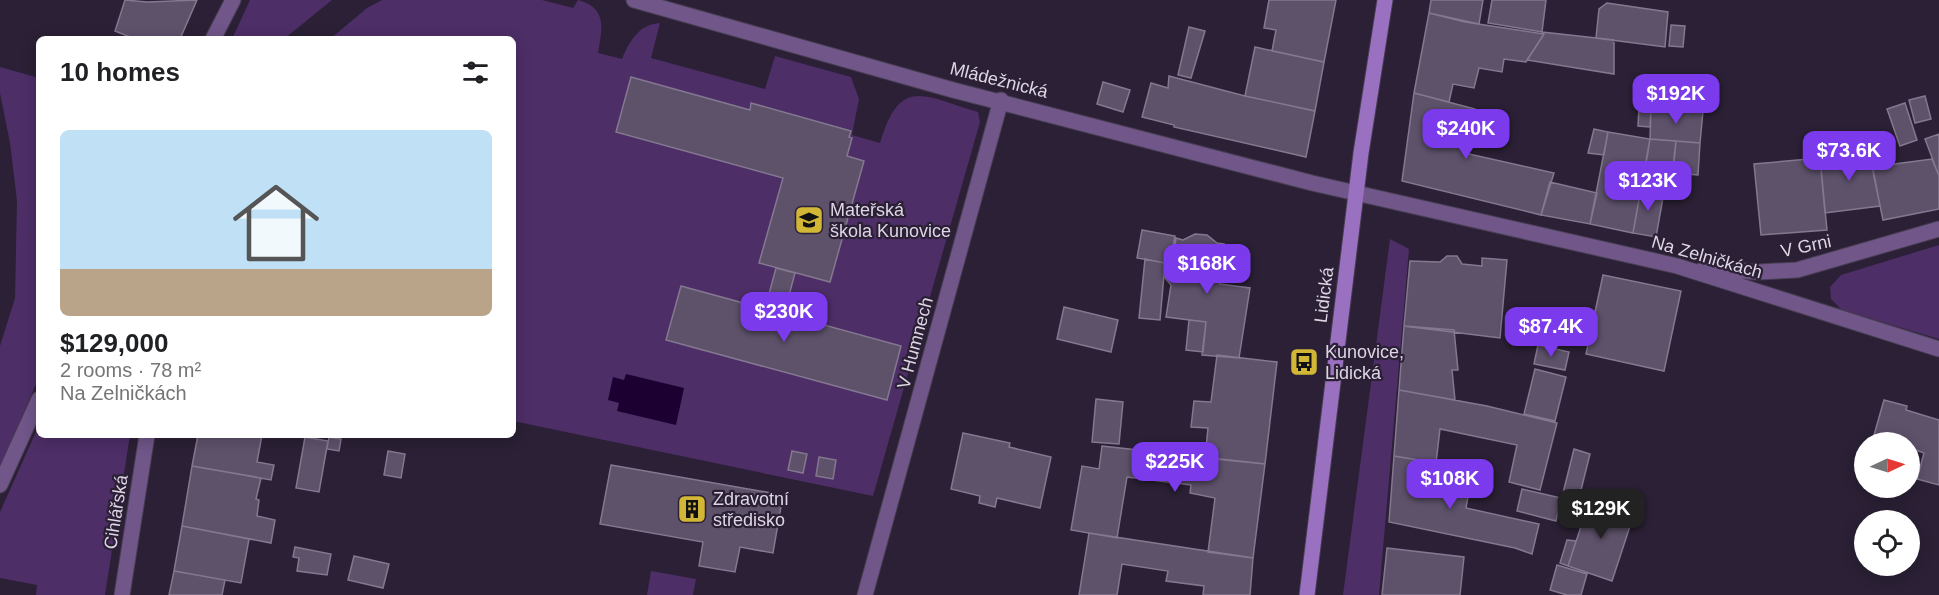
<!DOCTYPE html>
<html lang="en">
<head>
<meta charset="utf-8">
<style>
  :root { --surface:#fff; --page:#f6f6f6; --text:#202124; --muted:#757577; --line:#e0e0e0; --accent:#7c3aed }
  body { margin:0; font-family:Helvetica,sans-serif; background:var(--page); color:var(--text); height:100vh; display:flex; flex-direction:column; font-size:22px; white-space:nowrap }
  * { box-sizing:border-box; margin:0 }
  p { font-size:20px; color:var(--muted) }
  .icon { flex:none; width:33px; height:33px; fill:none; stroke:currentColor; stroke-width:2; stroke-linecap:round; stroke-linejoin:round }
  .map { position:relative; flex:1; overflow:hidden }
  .panel { position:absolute; left:36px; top:36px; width:480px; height:402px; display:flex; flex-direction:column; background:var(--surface); border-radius:9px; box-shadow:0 3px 15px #0003 }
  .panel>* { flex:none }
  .needle { width:39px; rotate:86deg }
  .fabs { position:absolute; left:1854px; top:432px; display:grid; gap:12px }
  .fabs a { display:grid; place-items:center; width:66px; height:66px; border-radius:50%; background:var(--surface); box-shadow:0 3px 15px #0003; font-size:30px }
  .price { position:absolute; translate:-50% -51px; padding:0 14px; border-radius:12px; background:var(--accent); color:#fff; font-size:20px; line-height:39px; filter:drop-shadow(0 2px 3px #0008) }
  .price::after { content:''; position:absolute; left:50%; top:36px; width:18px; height:14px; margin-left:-9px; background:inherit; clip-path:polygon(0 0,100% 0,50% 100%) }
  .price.selected { background:#222; color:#fff }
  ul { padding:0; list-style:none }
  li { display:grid; align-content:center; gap:12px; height:318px; padding:0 24px }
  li+li { border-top:2px solid var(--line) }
  li span { display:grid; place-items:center; height:186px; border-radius:9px; color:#555 }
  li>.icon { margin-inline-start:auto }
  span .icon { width:108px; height:108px; fill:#fffc; stroke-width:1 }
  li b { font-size:26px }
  h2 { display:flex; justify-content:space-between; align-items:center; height:72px; padding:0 24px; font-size:26px }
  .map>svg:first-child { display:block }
  .green { fill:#4d2e67 }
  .water { fill:#1c0032 }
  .building { fill:#5e526b; stroke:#847891; stroke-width:1.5 }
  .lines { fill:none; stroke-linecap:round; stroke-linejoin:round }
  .lane-casing { stroke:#473d51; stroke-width:17 }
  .street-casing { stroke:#473d51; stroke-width:17 }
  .secondary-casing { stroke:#473d51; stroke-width:17 }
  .lane { stroke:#705689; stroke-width:15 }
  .street { stroke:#705689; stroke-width:15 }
  .secondary { stroke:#9a70c1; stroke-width:15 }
  .labels { text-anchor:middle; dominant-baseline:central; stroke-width:4.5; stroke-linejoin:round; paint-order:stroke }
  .street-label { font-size:18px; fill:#ddd6e4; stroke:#2b2035 }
  .poi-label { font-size:18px; fill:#ddd6e4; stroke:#2b2035; text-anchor:start }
</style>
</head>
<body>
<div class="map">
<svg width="1939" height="595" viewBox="0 0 1939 595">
  <rect width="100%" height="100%" fill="#2b2035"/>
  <path class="green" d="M250 0H332L284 39H232Z
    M382 0H542L573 8 578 0C608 8 602 29 598 53L622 59C629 42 639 24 660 23L651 58 765 89 775 56 851 77 859 99 852 135 880 143C900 75 924 96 978 112L980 122 873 496 513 421V39H330L367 8Z
    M0 67 39 78V377L0 468V346L15 298 17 201 10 143 0 93Z
    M1390 239 1409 249 1379 595H1343Z
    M1939 245V339L1842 310 1831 299 1830 287 1841 275Z
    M39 425V435H130L105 595H36L37 585 0 578V512Z
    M651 571 696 579 693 595H647Z"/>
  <path class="water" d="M626 374 684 388 676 425 617 411 619 403 608 400 613 377 624 380Z"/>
  <path class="building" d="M125 0 147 2 197 0 180 39H135L115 31Z
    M1269 0H1336L1324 62 1272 51 1276 30 1264 28Z
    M1431 0H1483L1479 24 1429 13Z
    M1492 0H1546L1542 32 1488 23Z
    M1607 3 1668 12 1665 47 1596 38 1599 9Z
    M1429 13 1465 22 1544 34 1526 62 1504 59 1502 72 1479 68 1474 88 1453 84 1449 102 1414 93Z
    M1671 25 1685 26 1683 47 1669 46Z
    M1189 27 1205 31 1191 78 1178 75Z
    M1542 32 1614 40V74L1527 60 1544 34Z
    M1255 47 1324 62 1315 111 1245 96Z
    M1169 76 1245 96 1315 111 1306 157 1174 127V125L1142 117 1151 83 1168 88Z
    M631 77 750 110 751 103 851 131 849 137 852 138 847 156 864 161 830 282 759 263 783 178 616 132Z
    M1103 82 1130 90 1123 112 1097 104Z
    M1414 93 1475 109 1469 154 1554 173 1541 215 1402 181Z
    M1925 96 1931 119 1915 123 1909 100Z
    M1905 103 1917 140 1900 146 1887 109Z
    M1639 107 1651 108 1650 127 1638 126Z
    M1651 107 1703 111 1700 143 1650 139Z
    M1594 129 1608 132 1604 155 1588 153Z
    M1608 132 1650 139 1633 233 1590 224Z
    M1939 134V176L1925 139Z
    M1650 139 1676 141 1673 166 1646 164Z
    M1676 141 1700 143 1698 175 1673 173Z
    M1869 148 1880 206 1825 213 1820 158Z
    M1820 158 1827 230 1761 235 1754 164Z
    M1932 159 1939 176V209L1883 220 1872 167Z
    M1550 182 1597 193 1590 224 1541 215Z
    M1641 188 1664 192 1656 237 1633 233Z
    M1142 230 1175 236 1170 264 1137 258Z
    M1195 234 1207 235 1217 243 1224 244 1220 284 1250 288 1239 358 1202 355 1206 322 1166 317 1171 285 1165 278 1166 272 1172 267 1176 238 1183 240Z
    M1447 256H1457L1462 264 1482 266V258L1507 260 1500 338 1404 326 1410 261 1440 262Z
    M1145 259 1165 263 1160 320 1139 318Z
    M776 268 795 273 784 314 765 309Z
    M1603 275 1681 291 1664 371 1586 354Z
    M681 286 901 346 887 400 666 340Z
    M1064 307 1118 320 1111 352 1057 339Z
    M1189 320 1206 322 1203 352 1186 350Z
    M1404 326 1454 330 1458 370H1452L1455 400 1399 390Z
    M1538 345 1569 352 1565 370 1534 364Z
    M1217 355 1277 362 1265 464 1205 458 1208 428 1191 427 1194 401 1211 402Z
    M1535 369 1566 377 1555 421 1524 414Z
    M1399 390 1487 406 1557 423 1540 490 1509 482 1517 445 1440 429 1436 463 1394 456Z
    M1096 399 1123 402 1119 444 1092 442Z
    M1884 400 1907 406 1906 410 1939 420V485L1917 479 1924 453 1910 448V442H1872Z
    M963 433 1010 443 1009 447 1051 457 1040 508 997 498 995 507 979 503 980 496 951 489Z
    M198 435H262L257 462 274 465 271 480 192 466Z
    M305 437 328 441 319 492 296 488Z
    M329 437 341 439 339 451 327 449Z
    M1102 446 1265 464 1253 558 1208 552 1215 498 1190 493 1191 485 1127 477 1117 538 1071 530 1082 466 1099 469Z
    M1574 449 1590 454 1579 498 1563 493Z
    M388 451 405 454 401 478 384 475Z
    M792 451 807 454 803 473 788 470Z
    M1394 456 1436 463 1432 490 1468 497 1466 508 1539 524 1532 554 1515 548 1389 522Z
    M819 457 836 460 833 479 816 476Z
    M611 465 783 495 773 553 740 547 735 572 699 566 703 542 600 524Z
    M192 466 261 478 256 499 259 500 257 516 275 520 271 543 182 526Z
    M1522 489 1561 498 1556 521 1517 511Z
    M1590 499 1634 514 1612 581 1568 566Z
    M182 526 249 539 241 583 174 571Z
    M1089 533 1253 558 1250 595H1203L1204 586 1166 581 1168 571 1122 564 1117 595H1079Z
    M1567 540 1576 541 1568 566 1560 563Z
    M295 547 331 554 327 575 297 571 299 558 293 557Z
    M1387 548 1464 557 1460 595H1382Z
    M354 556 389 564 383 588 348 580Z
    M1557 565 1587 574 1581 595H1567L1550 590Z
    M174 571 225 580 222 595H169Z"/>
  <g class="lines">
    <g class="lane-casing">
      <path id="lane" d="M0 485 39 399"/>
    </g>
    <g class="street-casing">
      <path id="street" d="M634 0 953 90 1312 183 1677 266 1939 349
        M213 39 233 0
        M1704 268 1758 272 1797 270 1939 229
        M122 595 147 435
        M865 595 1001 100"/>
    </g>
    <g class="secondary-casing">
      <path id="secondary" d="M1307 595 1361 153 1385 0"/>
    </g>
    <use href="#lane" class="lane"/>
    <use href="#street" class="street"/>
    <use href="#secondary" class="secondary"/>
  </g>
  <defs>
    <g id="school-square" transform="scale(1.5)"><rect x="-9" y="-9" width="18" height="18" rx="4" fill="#d2b736" stroke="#2b2035"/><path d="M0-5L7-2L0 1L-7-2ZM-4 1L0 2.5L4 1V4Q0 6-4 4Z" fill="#111"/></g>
    <g id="bus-square" transform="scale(1.5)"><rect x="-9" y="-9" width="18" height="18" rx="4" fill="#d2b736" stroke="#2b2035"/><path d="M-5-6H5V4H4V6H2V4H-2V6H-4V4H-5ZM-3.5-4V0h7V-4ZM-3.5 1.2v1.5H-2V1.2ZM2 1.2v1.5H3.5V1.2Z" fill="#111"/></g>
    <g id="building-square" transform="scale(1.5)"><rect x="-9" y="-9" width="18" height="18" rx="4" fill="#d2b736" stroke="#2b2035"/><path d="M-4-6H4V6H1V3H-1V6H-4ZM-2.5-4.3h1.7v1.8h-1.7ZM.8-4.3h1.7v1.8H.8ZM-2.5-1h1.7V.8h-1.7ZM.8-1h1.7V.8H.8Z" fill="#111"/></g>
  </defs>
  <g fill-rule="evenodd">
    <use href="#school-square" x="809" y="220"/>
    <use href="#bus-square" x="1304" y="362"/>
    <use href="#building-square" x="692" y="509"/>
  </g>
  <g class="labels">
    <g class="street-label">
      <text transform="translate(999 80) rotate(14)">Mládežnická</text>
      <text transform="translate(1806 246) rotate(-12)">V Grni</text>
      <text transform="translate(1707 257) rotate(16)">Na Zelničkách</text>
      <text transform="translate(1324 295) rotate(-83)">Lidická</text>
      <text transform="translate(915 343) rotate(-75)">V Humnech</text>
      <text transform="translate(116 512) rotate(-81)">Cihlářská</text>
    </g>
    <g class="poi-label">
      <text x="830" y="210">Mateřská<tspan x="830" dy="21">škola Kunovice</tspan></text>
      <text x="1325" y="352">Kunovice,<tspan x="1325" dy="21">Lidická</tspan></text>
      <text x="713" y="499">Zdravotní<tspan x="713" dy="21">středisko</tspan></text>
    </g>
  </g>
</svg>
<div class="fabs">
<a><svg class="needle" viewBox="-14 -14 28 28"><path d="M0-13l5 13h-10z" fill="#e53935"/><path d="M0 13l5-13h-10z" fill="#757577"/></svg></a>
<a><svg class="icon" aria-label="locate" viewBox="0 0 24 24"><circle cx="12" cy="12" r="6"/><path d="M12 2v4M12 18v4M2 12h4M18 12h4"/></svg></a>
</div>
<b class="price" style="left:1676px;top:125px">$192K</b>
<b class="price" style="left:1466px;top:160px">$240K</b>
<b class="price" style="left:1849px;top:182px">$73.6K</b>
<b class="price" style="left:1648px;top:212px">$123K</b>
<b class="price" style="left:1207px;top:295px">$168K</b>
<b class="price" style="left:784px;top:343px">$230K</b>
<b class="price" style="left:1551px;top:358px">$87.4K</b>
<b class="price" style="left:1175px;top:493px">$225K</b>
<b class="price" style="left:1450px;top:510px">$108K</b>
<b class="price selected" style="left:1601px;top:540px">$129K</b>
<section class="panel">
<h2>10 homes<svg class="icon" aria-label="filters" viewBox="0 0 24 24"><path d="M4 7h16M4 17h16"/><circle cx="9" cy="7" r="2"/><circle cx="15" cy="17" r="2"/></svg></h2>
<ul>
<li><span style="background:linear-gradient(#bfe0f5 75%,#b9a48a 0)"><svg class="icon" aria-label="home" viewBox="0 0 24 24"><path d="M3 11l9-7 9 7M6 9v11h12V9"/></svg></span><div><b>$129,000</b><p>2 rooms · 78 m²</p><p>Na Zelničkách</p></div></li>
</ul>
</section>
</div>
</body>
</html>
